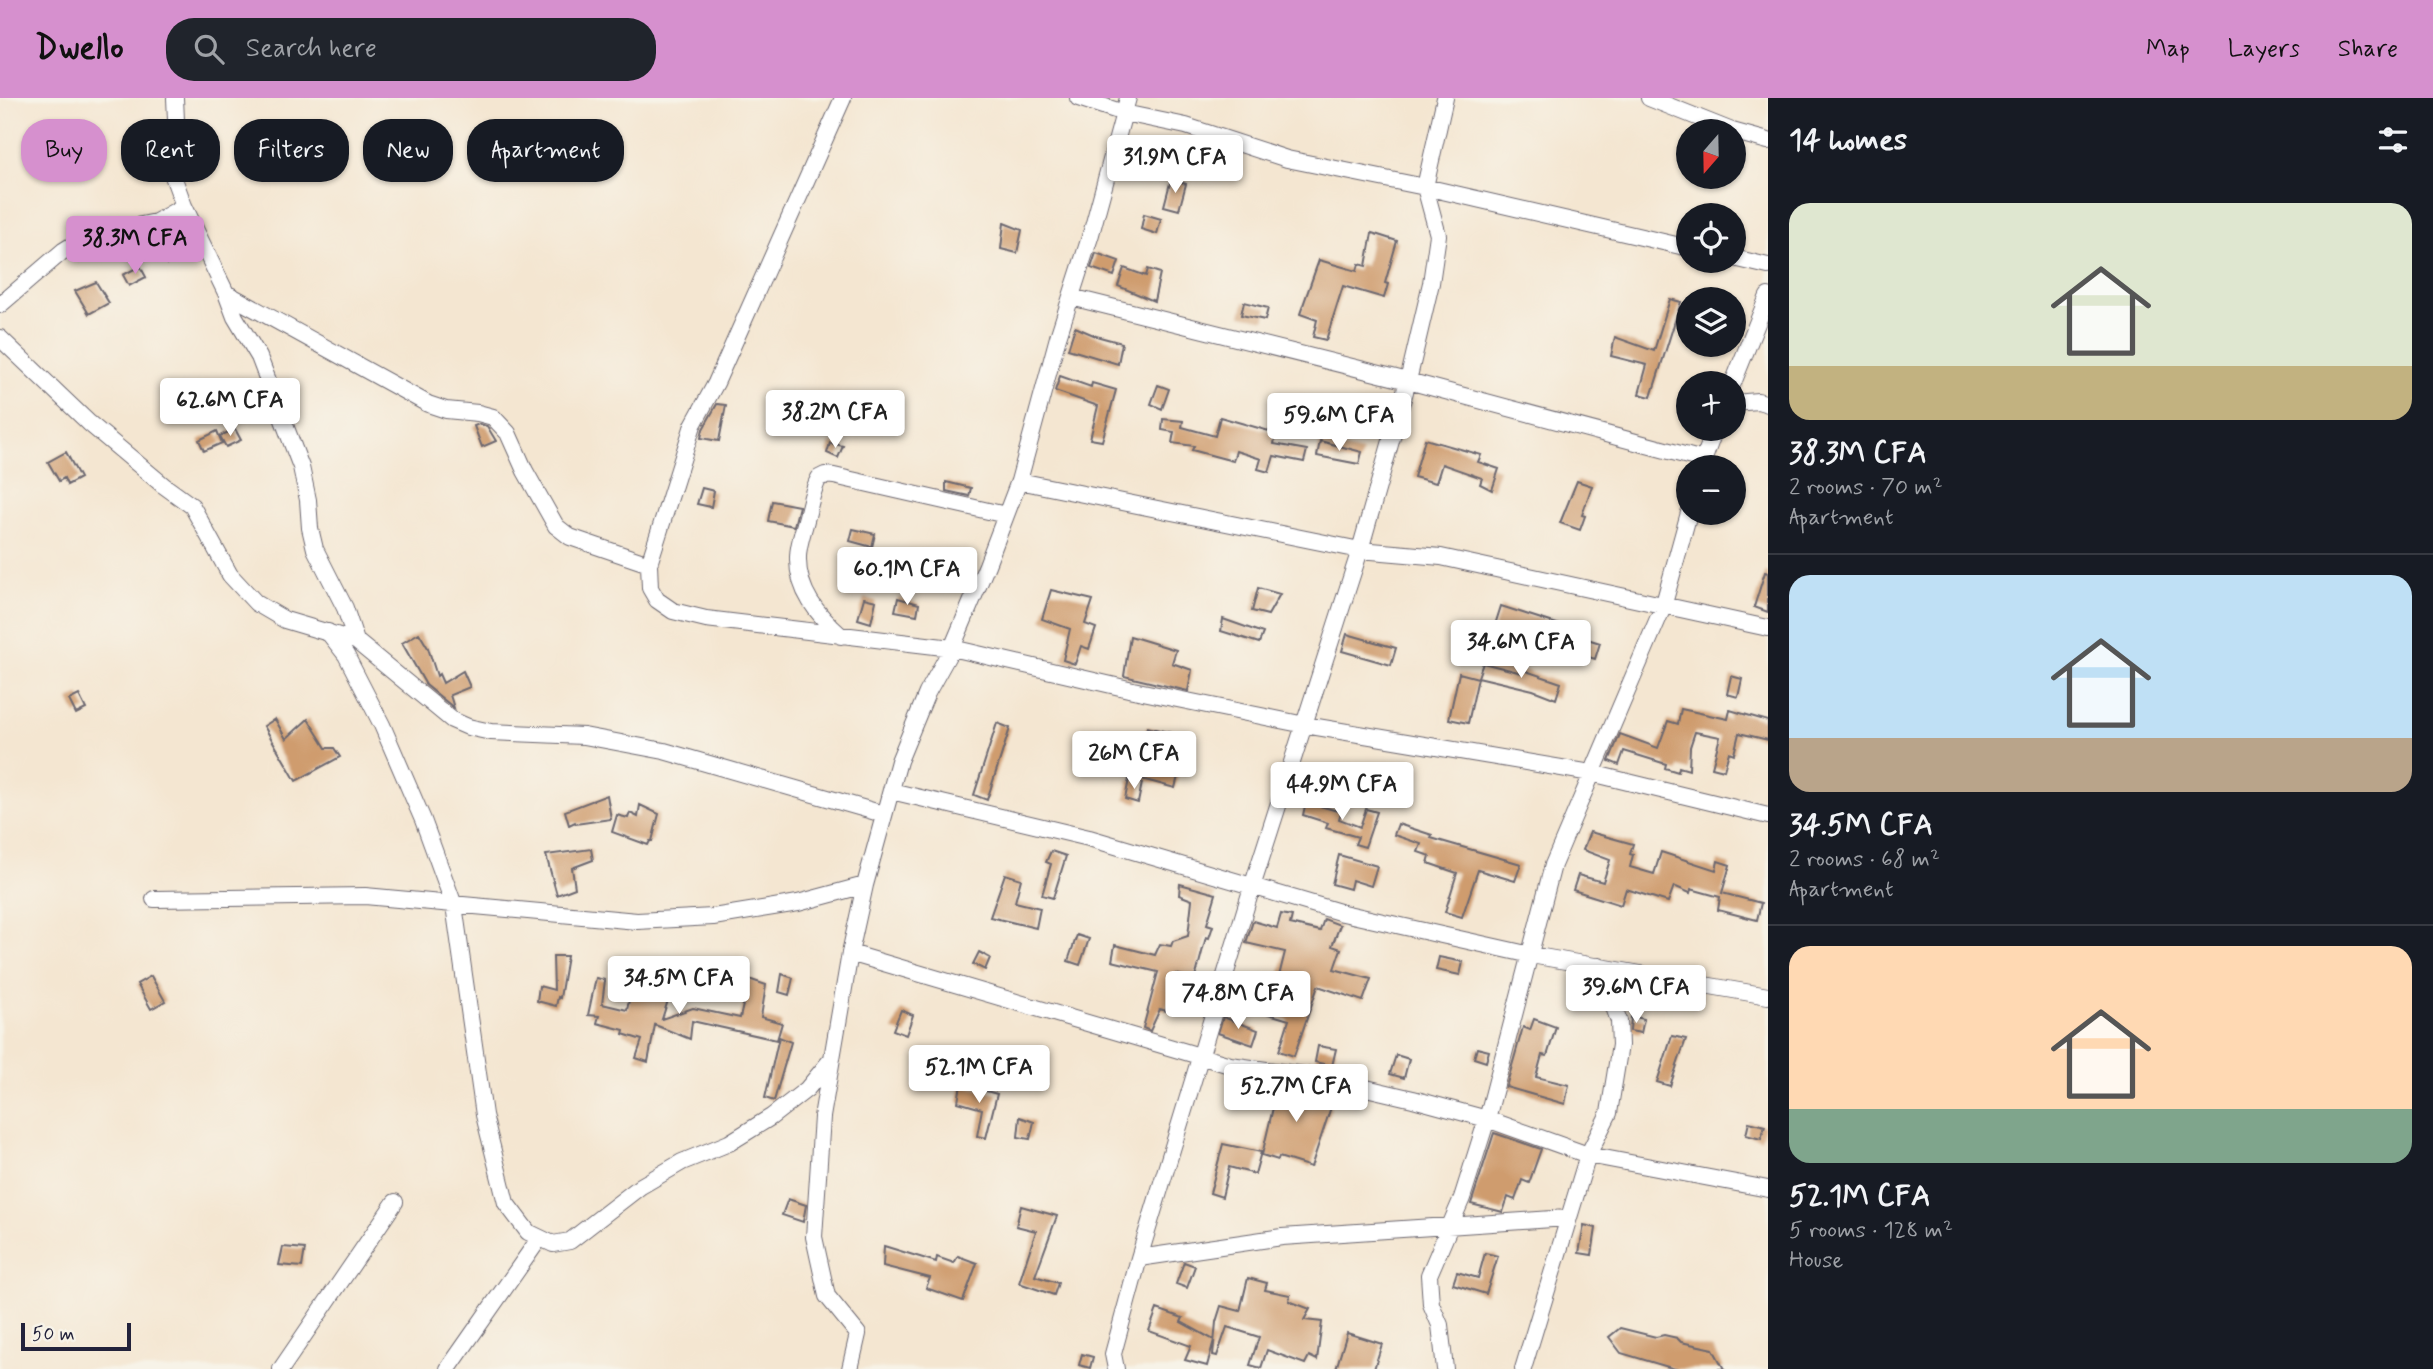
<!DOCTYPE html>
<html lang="en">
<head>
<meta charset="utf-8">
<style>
  :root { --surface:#171b24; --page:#20242c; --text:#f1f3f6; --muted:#9ea1a6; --line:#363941; --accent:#d690ce }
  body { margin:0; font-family:Mynerve,sans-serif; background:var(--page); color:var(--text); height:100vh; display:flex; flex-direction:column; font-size:26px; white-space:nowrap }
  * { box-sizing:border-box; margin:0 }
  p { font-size:23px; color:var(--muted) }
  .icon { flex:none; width:38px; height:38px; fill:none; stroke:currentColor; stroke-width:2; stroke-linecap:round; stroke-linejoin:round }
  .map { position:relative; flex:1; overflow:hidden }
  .sheet { display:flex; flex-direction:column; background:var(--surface); width:665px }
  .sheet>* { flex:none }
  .top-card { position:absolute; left:21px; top:21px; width:665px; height:63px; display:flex; gap:14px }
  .needle { width:46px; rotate:200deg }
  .tools { position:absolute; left:1676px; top:21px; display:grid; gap:14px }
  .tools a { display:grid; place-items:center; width:70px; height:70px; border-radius:50%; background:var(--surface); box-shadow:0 2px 5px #0004; font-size:35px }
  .scale { position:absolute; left:21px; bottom:18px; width:110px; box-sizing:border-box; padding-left:7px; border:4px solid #22223b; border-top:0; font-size:19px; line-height:24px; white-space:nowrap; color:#22223b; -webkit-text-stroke:5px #f7f3e8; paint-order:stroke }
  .price { position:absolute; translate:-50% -60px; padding:0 16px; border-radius:7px; background:#fff; color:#222; font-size:23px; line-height:46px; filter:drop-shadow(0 2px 4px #0008) }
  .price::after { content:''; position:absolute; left:50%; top:42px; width:21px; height:16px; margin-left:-10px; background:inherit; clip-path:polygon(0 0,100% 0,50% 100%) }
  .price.active { background:var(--accent); color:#111 }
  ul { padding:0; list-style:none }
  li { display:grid; align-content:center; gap:14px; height:371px; padding:0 21px }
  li+li { border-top:2px solid var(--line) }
  li span { display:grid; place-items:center; height:217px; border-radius:21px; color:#555 }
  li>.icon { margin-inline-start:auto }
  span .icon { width:126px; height:126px; fill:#fffc; stroke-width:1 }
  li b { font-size:30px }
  h2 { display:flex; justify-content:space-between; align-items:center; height:84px; padding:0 21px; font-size:30px }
  .tag { padding:0 24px; border-radius:28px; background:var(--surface); box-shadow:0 2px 5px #0004; font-size:24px; line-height:63px }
  .tag.active { background:var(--accent); color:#111 }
  header { display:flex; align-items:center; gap:42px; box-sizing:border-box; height:98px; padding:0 35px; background:var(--accent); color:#111 }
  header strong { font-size:33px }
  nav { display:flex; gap:38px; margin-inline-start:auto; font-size:24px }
  .search { width:490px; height:63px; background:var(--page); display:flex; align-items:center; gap:18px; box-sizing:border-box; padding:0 24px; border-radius:28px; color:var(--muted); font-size:26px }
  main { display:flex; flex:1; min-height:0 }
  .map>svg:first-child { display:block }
  .building { fill:#cf9c6e }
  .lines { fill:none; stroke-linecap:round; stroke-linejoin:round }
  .minor-casing { stroke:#6c6770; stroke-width:18 }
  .minor { stroke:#fff; stroke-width:16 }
</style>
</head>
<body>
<header>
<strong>Dwello</strong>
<div class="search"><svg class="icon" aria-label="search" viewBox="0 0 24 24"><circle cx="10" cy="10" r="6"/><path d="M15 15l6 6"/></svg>Search here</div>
<nav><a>Map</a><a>Layers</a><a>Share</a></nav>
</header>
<main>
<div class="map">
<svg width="1768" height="1271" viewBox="0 0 1768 1271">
  <rect width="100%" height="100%" fill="#f7f3e8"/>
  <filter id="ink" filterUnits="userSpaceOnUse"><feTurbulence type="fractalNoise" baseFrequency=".0143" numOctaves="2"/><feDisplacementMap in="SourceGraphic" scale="14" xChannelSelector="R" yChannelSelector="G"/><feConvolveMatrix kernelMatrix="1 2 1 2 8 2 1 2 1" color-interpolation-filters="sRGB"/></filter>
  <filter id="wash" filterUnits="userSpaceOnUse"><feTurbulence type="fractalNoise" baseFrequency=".00686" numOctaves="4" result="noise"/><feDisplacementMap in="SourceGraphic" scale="28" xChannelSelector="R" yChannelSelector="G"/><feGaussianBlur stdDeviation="1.57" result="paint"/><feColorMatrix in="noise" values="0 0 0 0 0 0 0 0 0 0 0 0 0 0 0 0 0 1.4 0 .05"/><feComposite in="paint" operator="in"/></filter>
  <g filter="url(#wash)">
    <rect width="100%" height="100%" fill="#f4e6d1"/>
    <g id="blocks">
      <path class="building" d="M1171 81 1186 86 1179 112 1164 108Z
        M1144 116 1161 121 1157 136 1141 131Z
        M1004 125 1022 132 1017 155 1001 151Z
        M1372 135 1397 143 1385 185 1388 186 1384 200 1343 188 1326 242 1313 239 1317 222 1300 216 1319 162 1357 173 1359 166 1366 168Z
        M178 140 186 155 167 166 159 150Z
        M1096 155 1119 163 1114 178 1091 170Z
        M140 168 146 179 129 188 123 177Z
        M1124 170 1146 178 1148 171 1160 175 1154 203 1118 188Z
        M96 184 109 205 89 216 75 193Z
        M1670 201 1681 204 1651 299 1639 296 1647 267 1611 258 1615 239 1654 253Z
        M1244 204 1268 210 1265 222 1241 217Z
        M1075 229 1096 238 1122 245 1118 266 1068 251Z
        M1060 278 1091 289 1092 285 1116 292 1102 343 1090 341 1098 308 1055 293Z
        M1158 287 1169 291 1162 311 1151 306Z
        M717 306 726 307 719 343 701 340 703 331Z
        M1220 319 1276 335 1274 346 1307 352 1304 364 1274 358 1269 374 1258 371 1261 361 1236 353 1233 363 1192 352 1194 348 1172 345 1174 334 1162 332 1163 321 1183 323 1182 329 1215 338Z
        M479 326 487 328 496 343 482 349 474 328Z
        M235 331 241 342 226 349 220 338Z
        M217 333 222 345 204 353 199 342Z
        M1425 341 1481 357 1478 364 1499 371 1492 392 1480 386 1482 380 1442 366 1436 385 1414 379Z
        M1320 343 1362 354 1359 366 1317 358Z
        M830 345 843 348 838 360 827 355Z
        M66 354 80 380 67 387 64 380 59 383 48 364Z
        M1577 383 1592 388 1582 417 1585 418 1580 432 1560 425Z
        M946 384 971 390 969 398 946 393Z
        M702 390 714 393 711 409 697 406Z
        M772 403 799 408 794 428 768 423Z
        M853 431 875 436 872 449 850 443Z
        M925 464 945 467 943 483 922 480Z
        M1765 474 1768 475V514L1754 509Z
        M1258 490 1280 496 1268 517 1252 513Z
        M1051 492 1093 502 1085 526 1096 530 1089 551 1081 548 1075 566 1063 562 1070 531 1042 521Z
        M864 500 876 503 871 525 858 521Z
        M898 500 919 506 917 517 895 513Z
        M1501 508 1560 527 1559 532 1600 545 1595 561 1561 550 1558 561 1528 553 1531 542 1494 530Z
        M1223 521 1263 535 1259 545 1221 533Z
        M419 535 428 550 437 578 439 576 443 585 463 573 470 589 450 597 454 610 426 587 402 545Z
        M1347 536 1396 550 1391 567 1342 553Z
        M1130 538 1176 552 1172 565 1192 572 1188 593 1124 578Z
        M1483 565 1522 575 1523 572 1561 585 1556 601 1533 592 1478 579Z
        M1459 575 1478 580 1468 625 1449 621Z
        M1731 578 1742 581 1738 599 1727 596Z
        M79 597 86 611 76 616 69 602Z
        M1681 611 1728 621 1730 612 1768 623V642L1739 635 1734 656 1729 654 1724 672 1712 669 1720 639 1695 634 1690 649 1689 672 1679 669 1678 674 1665 670 1666 666 1624 653 1619 667 1609 663 1620 636 1658 650 1668 623 1678 626Z
        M275 621 286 641 308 621 326 650H334L340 659 296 683 264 628Z
        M997 625 1010 630 987 702 974 697Z
        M1147 629 1188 639 1175 690 1134 679Z
        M1301 670 1308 673 1302 692 1295 689Z
        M1129 681 1142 685 1138 705 1125 701Z
        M607 697 611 721 576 726 575 724 569 727 565 713Z
        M1306 704 1341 714 1339 721 1360 729 1366 711 1377 714 1365 749 1355 746 1358 739 1326 730 1328 725 1303 717Z
        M640 707 659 716 652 743H650L648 747 612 734 617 717 628 720 630 715 638 719Z
        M1398 726 1432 737 1431 740 1521 766 1515 783 1478 772 1462 819 1445 814 1457 775 1428 765 1430 758 1418 754 1421 746 1394 737Z
        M1590 734 1633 746 1630 756 1633 757 1630 769 1654 776 1661 754 1716 772 1718 763 1730 767 1722 795 1761 805 1757 822 1718 812 1720 799 1691 791 1690 795 1674 788 1668 804 1626 791 1621 807 1573 792 1578 777 1603 784 1610 762 1583 752Z
        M591 751 593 762 572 770 575 790 557 797 546 757Z
        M1051 753 1066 758 1053 800 1042 797 1051 766 1046 764Z
        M1339 757 1377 768 1371 788 1352 782 1350 791 1332 786Z
        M1005 776 1021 781 1015 804 1040 810 1036 830 990 819Z
        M1180 786 1216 796 1207 826 1213 828 1209 840 1206 839 1195 881 1176 876 1166 913 1160 911 1150 933 1143 930 1158 874 1112 863 1115 847 1155 857 1160 846 1171 848 1173 843 1188 838 1192 802 1179 797Z
        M1281 816 1292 818 1290 826 1320 833 1324 821 1340 827 1332 848 1341 851 1334 871 1371 881 1363 903 1318 888 1294 958 1279 953 1289 922 1255 912 1258 891 1275 894 1285 854 1246 845 1253 823 1277 830Z
        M1077 837 1089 841 1080 867 1068 863Z
        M979 854 990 860 985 872 973 866Z
        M553 858H567L560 900 558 899 556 908 537 903 539 888 554 892Z
        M1439 859 1463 864 1460 877 1436 872Z
        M782 876 793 880 789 897 779 894Z
        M151 878 165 903 151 911 137 886Z
        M596 880 605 882 602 906 627 912 632 888 670 896 662 921 693 910 740 920 749 881 766 887 761 919 782 925 777 942 692 923 690 941 655 927 648 964 636 960 642 942 623 936 624 932 597 925 599 918 588 917Z
        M901 912 913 917 906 937 893 932Z
        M1631 918 1644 921 1641 935 1630 933Z
        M1223 919 1258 932 1253 947 1218 935Z
        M1534 921 1556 929 1547 958 1542 957 1536 979 1569 987 1565 1006 1506 989 1523 929 1530 932Z
        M1672 938 1686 941 1670 988 1657 984Z
        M779 939 791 944 774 1003 765 1000Z
        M1318 948 1336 951 1332 968 1315 964Z
        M1477 950 1489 953 1486 964 1474 960Z
        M1396 957 1409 961 1404 980 1390 976Z
        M1279 984 1320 991 1317 1005 1331 1009 1311 1069 1279 1059 1278 1062 1262 1057Z
        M961 986 997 996 986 1040 977 1038 982 1011 958 1004Z
        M1020 1019 1034 1024 1030 1041 1018 1039Z
        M1749 1024 1765 1028 1761 1041 1746 1037Z
        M1494 1035 1541 1051 1529 1085 1522 1082 1515 1102 1508 1099 1503 1114 1471 1106Z
        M1223 1046 1261 1054 1255 1076 1229 1069 1222 1099 1210 1095Z
        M788 1101 806 1107 803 1124 782 1117Z
        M1021 1108 1057 1118 1035 1178 1058 1185 1054 1197 1019 1185 1036 1133 1016 1128Z
        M1584 1127 1596 1130 1592 1157 1579 1155Z
        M884 1148 936 1164 937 1159 954 1165 958 1158 977 1165 963 1203 926 1190 930 1180 883 1168Z
        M283 1149 305 1151 302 1169 279 1167Z
        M1485 1155 1498 1158 1486 1196 1453 1186 1457 1174 1478 1180Z
        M1184 1164 1195 1168 1187 1190 1176 1186Z
        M1248 1180 1267 1185 1265 1192 1290 1197 1289 1203 1310 1211 1304 1222 1322 1224 1317 1262 1309 1258 1305 1266 1267 1252 1261 1270 1250 1267 1259 1239 1227 1229 1217 1258 1213 1257 1216 1224 1221 1208 1240 1213Z
        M1157 1211 1183 1220 1181 1224 1214 1242 1207 1268 1185 1262 1191 1248 1149 1233Z
        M1620 1230 1656 1239 1664 1237 1677 1240 1681 1244 1713 1251 1724 1271H1675L1621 1255 1609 1239Z
        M1347 1235 1382 1246 1374 1271H1336Z
        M1082 1256 1093 1259 1090 1270 1079 1267Z"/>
    </g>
  </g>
  <g filter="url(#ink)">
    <use href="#blocks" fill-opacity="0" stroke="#6c6770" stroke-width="2"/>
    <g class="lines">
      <g class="minor-casing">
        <path id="minor" d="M175 0 176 22 172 56 173 78 184 108 226 195 235 219 259 259 301 369 308 402 310 430 315 451 345 510 356 543
          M843 0 716 285 693 327 649 466 650 490 657 502 673 513 706 521 952 550 1133 592 1305 627 1591 675 1768 718
          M1078 0 1124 15 1186 28 1287 61 1425 89 1689 150
          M1649 0 1732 33 1768 43
          M1734 160 1768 168
          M226 195 428 306 446 312 478 315 493 319 508 335 525 373 556 428 570 439 649 466
          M1071 199 1408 283 1703 362
          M0 207 63 153 79 143 93 137 156 124 184 108
          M0 240 89 325 163 387 192 408 230 477 256 505 285 522 356 543 452 622 468 629 491 634 584 638 664 653 883 716
          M1733 285 1768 198
          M1734 305 1758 303 1768 306
          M1701 369 1715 331
          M1019 383 1360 452 1441 459 1768 530
          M328 534 346 557 382 627 423 722 454 807 484 1017 506 1105 528 1134 553 1146 570 1143 641 1088 682 1064 729 1045 771 1019 807 991 830 963
          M841 538C818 517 797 493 798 459 798 447 803 434 806 422 810 408 812 392 819 380L825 377 834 378 1006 417
          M891 693 1089 740 1343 815 1531 857 1768 898
          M154 801 365 798 637 823 713 819 798 805 865 787
          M850 855 1230 967 1319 979 1413 1001 1487 1021 1588 1057 1768 1091
          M1139 1160 1282 1139 1567 1120
          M281 1271 395 1104
          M448 1271 539 1141
          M850 1271 858 1236 827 1198 814 1139 822 1019 850 855 865 787 899 663 927 595 952 550 987 467 1019 383 1058 239 1091 136 1128 0
          M1116 1271 1113 1256 1139 1160 1252 789 1360 452 1408 283 1431 185 1438 137 1425 89 1445 0
          M1445 1271 1440 1227 1431 1206 1429 1177 1462 1100 1487 1021 1553 767 1663 509 1689 415
          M1523 1271 1588 1057 1609 1015 1620 947 1619 923 1599 868"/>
      </g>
      <use href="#minor" class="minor"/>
    </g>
  </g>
</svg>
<div class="tools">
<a><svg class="needle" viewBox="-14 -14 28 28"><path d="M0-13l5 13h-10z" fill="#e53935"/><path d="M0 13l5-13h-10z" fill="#9ea1a6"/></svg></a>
<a><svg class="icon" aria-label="locate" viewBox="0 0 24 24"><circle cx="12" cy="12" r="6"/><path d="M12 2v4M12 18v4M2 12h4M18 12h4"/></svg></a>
<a><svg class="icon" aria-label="layers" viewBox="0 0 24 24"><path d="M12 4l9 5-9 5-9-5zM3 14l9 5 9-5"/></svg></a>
<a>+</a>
<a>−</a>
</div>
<div class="scale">50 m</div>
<b class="price" style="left:1175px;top:97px">31.9M CFA</b>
<b class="price active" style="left:135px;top:178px">38.3M CFA</b>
<b class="price" style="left:230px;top:340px">62.6M CFA</b>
<b class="price" style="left:835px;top:352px">38.2M CFA</b>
<b class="price" style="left:1339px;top:355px">59.6M CFA</b>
<b class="price" style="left:907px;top:509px">60.1M CFA</b>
<b class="price" style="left:1521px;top:582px">34.6M CFA</b>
<b class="price" style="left:1134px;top:693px">26M CFA</b>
<b class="price" style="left:1342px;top:724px">44.9M CFA</b>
<b class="price" style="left:679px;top:918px">34.5M CFA</b>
<b class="price" style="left:1636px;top:927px">39.6M CFA</b>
<b class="price" style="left:1238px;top:933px">74.8M CFA</b>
<b class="price" style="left:979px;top:1007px">52.1M CFA</b>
<b class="price" style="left:1296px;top:1026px">52.7M CFA</b>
<div class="top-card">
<a class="tag active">Buy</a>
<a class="tag">Rent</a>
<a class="tag">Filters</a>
<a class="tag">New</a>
<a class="tag">Apartment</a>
</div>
</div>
<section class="sheet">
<h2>14 homes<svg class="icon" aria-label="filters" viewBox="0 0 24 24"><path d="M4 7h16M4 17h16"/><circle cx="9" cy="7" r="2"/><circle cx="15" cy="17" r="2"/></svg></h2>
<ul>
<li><span style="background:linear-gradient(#dfe7d0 75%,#c2b280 0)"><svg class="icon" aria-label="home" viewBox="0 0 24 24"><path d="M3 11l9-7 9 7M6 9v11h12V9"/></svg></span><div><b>38.3M CFA</b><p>2 rooms · 70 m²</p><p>Apartment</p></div></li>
<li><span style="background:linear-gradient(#bfe0f5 75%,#b9a48a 0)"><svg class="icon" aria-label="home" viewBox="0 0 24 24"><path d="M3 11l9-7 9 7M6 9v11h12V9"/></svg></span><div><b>34.5M CFA</b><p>2 rooms · 68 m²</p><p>Apartment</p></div></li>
<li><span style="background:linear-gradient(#ffd9b3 75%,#7fa58c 0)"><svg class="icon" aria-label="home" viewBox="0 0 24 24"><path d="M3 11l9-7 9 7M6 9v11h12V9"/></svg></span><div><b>52.1M CFA</b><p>5 rooms · 128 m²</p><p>House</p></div></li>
</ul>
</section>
</main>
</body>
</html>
